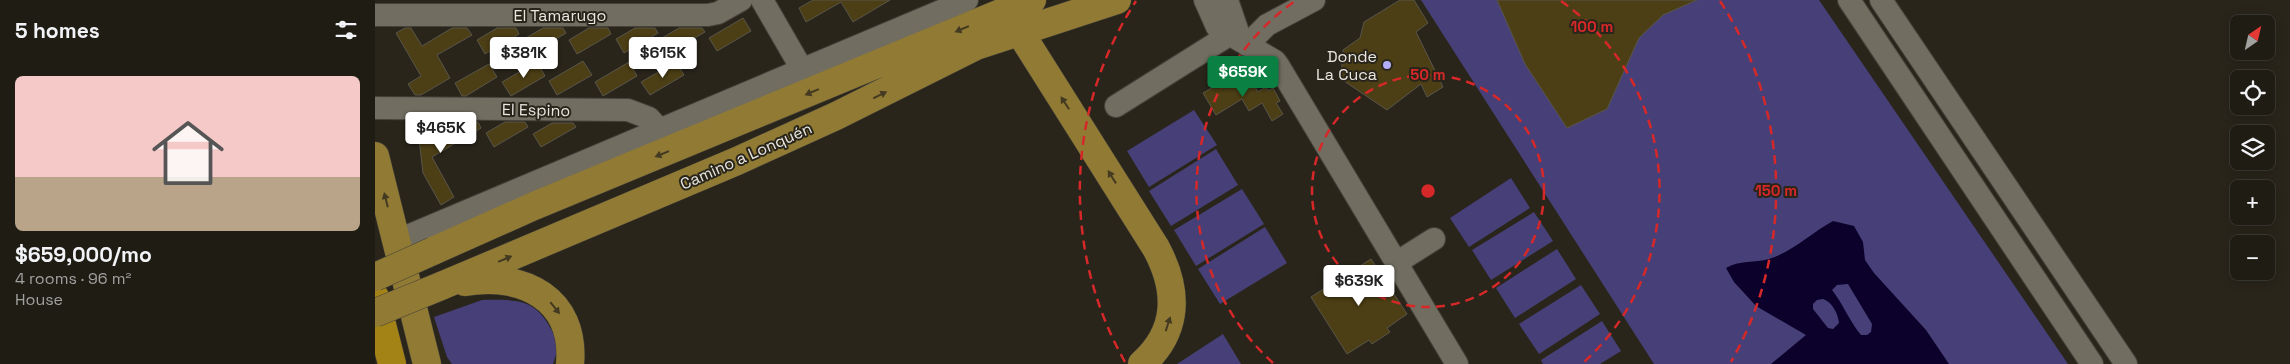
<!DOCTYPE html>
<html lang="en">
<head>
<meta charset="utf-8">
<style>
  :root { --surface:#1f1c14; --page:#2c2922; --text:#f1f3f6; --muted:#a1a1a0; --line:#3c3a34; --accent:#0b8043 }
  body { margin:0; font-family:"Space Grotesk",sans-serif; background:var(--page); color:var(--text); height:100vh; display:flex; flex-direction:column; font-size:19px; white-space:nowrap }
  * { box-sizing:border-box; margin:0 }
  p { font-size:16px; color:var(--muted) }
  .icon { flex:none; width:28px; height:28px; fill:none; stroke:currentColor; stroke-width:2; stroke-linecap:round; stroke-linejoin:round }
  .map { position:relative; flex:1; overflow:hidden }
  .panel { display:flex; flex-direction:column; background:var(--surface); width:375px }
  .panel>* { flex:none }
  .needle { width:32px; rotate:34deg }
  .fabs { position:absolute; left:1855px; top:15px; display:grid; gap:10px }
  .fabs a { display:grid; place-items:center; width:45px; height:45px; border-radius:8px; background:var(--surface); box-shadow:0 2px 12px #0003,0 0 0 1px var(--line); font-size:25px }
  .price { position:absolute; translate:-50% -42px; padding:0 11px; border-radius:5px; background:#fff; color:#222; font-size:16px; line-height:32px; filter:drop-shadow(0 1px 2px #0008) }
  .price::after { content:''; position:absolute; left:50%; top:30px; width:15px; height:11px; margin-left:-8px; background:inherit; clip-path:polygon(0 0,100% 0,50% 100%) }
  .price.on { background:var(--accent); color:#fff }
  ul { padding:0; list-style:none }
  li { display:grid; align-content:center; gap:10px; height:265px; padding:0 15px }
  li+li { border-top:1px solid var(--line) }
  li span { display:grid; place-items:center; height:155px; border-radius:8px; color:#555 }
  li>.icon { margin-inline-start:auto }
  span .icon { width:90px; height:90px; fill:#fffc; stroke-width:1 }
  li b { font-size:21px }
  h2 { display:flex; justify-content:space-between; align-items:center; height:60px; padding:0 15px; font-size:21px }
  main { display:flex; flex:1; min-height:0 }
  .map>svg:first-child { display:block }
  .green { fill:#474078 }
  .water { fill:#0c012a; fill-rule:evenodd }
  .building { fill:#4d3f15; stroke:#59554a }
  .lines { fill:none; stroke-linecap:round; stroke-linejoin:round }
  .minor-casing { stroke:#45423a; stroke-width:24 }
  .major-casing { stroke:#45423a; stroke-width:29 }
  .highway-casing { stroke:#45423a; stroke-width:29 }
  .minor { stroke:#716d61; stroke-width:22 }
  .major { stroke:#907a34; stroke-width:28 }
  .highway { stroke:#a48316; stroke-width:28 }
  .major-bridge-casing { stroke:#45423a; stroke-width:29; stroke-linecap:butt }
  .major-bridge { stroke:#907a34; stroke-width:28 }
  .oneway { fill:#433a21 }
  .ring { fill:none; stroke:#d62828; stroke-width:2.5; stroke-dasharray:9 6 }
  .poi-dot { fill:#b3adf9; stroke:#29251b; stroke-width:2 }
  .labels { text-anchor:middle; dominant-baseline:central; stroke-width:4; stroke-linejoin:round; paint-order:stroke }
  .street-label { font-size:16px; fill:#e9e7e0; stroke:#29251b }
  .poi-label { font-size:16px; fill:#e9e7e0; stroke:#29251b; text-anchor:end }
  .centre { fill:#d62828; stroke:#29251b; stroke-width:2.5 }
  .ring-label { font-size:15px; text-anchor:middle; font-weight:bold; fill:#d62828; stroke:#29251b; stroke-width:4; stroke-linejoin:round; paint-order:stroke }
</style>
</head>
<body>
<main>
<section class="panel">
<h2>5 homes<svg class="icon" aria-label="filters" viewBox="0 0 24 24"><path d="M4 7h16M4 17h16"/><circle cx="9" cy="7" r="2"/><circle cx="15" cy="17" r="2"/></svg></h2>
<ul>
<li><span style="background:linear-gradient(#f6c9c9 65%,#b9a48a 0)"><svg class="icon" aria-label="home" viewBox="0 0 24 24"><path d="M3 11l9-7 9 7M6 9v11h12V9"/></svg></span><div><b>$659,000/mo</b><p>4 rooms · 96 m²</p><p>House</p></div></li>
</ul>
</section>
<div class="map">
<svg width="1915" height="364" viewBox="0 0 1915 364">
  <rect width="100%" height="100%" fill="#29251b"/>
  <path class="green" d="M1046 0H1444L1693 364H1279Z
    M819 110 842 145 774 187 752 151Z
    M841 149 863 185 796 226 774 191Z
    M1136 178 1155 208 1094 247 1075 218Z
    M867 189 889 224 821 266 799 230Z
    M1159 212 1178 241 1116 280 1097 250Z
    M890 227 912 263 845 304 823 269Z
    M1182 249 1201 279 1140 318 1121 288Z
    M1206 285 1225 314 1164 354 1144 324Z
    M107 300C153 299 164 301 184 345L178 364H77L72 357 59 317Z
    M1227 321 1246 351 1225 364H1168L1166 360Z
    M848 334 866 364H802Z"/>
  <path class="water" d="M1458 221 1479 226 1488 242 1490 260 1499 273 1551 330 1574 364H1396L1431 335 1381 306 1359 282 1351 268C1364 260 1380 263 1394 259 1419 251 1436 233 1458 221ZM1473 284 1497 324 1496 332 1492 335H1486C1475 322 1468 304 1457 290L1462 285ZM1448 299C1457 302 1463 313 1464 323L1458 329 1453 328 1438 309V304L1442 300Z"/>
  <path class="building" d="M438 0H515L478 22 466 2 431 22 424 8Z
    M1025 0H1039L1053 23 1041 32 1068 87 1052 97 1046 84 1012 110 966 79 968 50 985 38 989 22Z
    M1122 0H1322L1288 15 1264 38 1232 109 1192 128 1150 64Z
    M368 18 376 31 342 51 334 38Z
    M30 28H36L47 46 77 28H92L97 35 62 55 75 78 46 95H40L33 84 46 76 21 33Z
    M122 28H141L144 34 110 54 102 40Z
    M168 28H188L191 33 157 53 149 39Z
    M214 28H233L236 34 202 54 194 40Z
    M260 28H280L283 33 249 53 241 39Z
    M304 28H327L330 32 295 52 287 38Z
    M208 61 217 75 182 95 174 81Z
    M162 62 170 76 136 96 127 82Z
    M254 62 262 76 228 96 220 82Z
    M301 62 309 75 275 95 266 82Z
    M114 64 122 77 91 96H87L80 83Z
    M850 80 853 84 859 80 861 84 866 81 868 85 871 83 874 88 879 85 883 92 891 87 893 91 898 88 905 101 901 103 908 114 897 121 887 103 874 111 867 99 841 115 828 93Z
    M85 122H103L106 128 57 157 79 197 66 205 48 173 43 130 55 127 60 137Z
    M130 122H150L153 127 119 147 111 133Z
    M177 123H198L201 127 166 147 158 134Z
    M996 259 1032 314 1012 328 1015 332 997 344 994 340 972 354 936 297Z"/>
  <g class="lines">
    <g class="minor-casing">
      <path id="minor" d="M387 0 428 71
        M830 0 842 27 900 61 903 65 1082 364
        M852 0 866 41
        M1474 0 1717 364
        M1506 0 1751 364
        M0 15H333L343 13 366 0
        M872 45 892 25 939 0
        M741 106 854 35
        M0 108 253 110 274 118 285 130
        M21 241 592 0
        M1021 263 1059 239"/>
    </g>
    <g class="major-casing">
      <path id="major" d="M634 15 781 248C803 289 805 330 767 364
        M0 156 52 364
        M58 251 159 206 657 0
        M90 282C148 272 201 299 195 364
        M66 286 362 161 461 116 601 46 742 0"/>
    </g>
    <g class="highway-casing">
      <path id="highway" d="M0 297 17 364"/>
    </g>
    <use href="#minor" class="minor"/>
    <use href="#major" class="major"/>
    <use href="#highway" class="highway"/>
    <g class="major-bridge-casing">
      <path id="major-bridge" d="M0 277 58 251
        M0 313 66 286"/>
    </g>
    <use href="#major-bridge" class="major-bridge"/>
  </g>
  <defs><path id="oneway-solid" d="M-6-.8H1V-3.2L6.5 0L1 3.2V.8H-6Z" transform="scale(1.25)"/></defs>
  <g class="oneway">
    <use href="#oneway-solid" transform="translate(587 29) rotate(157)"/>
    <use href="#oneway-solid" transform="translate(437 92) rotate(157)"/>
    <use href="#oneway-solid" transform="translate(505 95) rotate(-26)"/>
    <use href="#oneway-solid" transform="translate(690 103) rotate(-123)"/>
    <use href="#oneway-solid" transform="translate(287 154) rotate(158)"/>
    <use href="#oneway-solid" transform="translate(737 177) rotate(-122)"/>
    <use href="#oneway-solid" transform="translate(11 200) rotate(-104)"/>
    <use href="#oneway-solid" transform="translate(130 259) rotate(-23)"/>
    <use href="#oneway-solid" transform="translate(180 308) rotate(51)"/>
    <use href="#oneway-solid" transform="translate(793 324) rotate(-72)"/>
  </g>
  <g class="ring">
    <circle cx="1053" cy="191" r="116"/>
    <path d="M898 363A232 232 0 0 1 920 1M1186 1A232 232 0 0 1 1208 363"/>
    <path d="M750 362A348 348 0 0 1 761 1M1345 1A348 348 0 0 1 1356 362"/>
  </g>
  <circle class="poi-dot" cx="1012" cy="65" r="5"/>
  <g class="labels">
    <g class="street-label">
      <text x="185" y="15">El Tamarugo</text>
      <text transform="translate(161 110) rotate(1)">El Espino</text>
      <text transform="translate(371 156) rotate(-24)">Camino a Lonquén</text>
    </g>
    <g class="poi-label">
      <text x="1002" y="56">Donde<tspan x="1002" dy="18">La Cuca</tspan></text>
    </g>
  </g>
  <circle cx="1053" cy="191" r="8" class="centre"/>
  <g class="ring-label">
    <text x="1217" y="32">100 m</text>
    <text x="1053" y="80">50 m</text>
    <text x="1401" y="196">150 m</text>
  </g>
</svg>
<div class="fabs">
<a><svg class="needle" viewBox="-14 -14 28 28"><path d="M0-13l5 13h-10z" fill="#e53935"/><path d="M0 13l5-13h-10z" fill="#a1a1a0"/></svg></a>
<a><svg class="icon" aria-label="locate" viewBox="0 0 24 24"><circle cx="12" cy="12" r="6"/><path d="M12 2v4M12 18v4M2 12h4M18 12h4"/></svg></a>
<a><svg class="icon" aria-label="layers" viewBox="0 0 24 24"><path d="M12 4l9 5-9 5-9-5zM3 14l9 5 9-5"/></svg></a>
<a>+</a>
<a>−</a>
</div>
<b class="price" style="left:149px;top:79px">$381K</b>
<b class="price" style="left:288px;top:79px">$615K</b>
<b class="price on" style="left:868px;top:98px">$659K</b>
<b class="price" style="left:66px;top:154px">$465K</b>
<b class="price" style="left:984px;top:307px">$639K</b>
</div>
</main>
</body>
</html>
